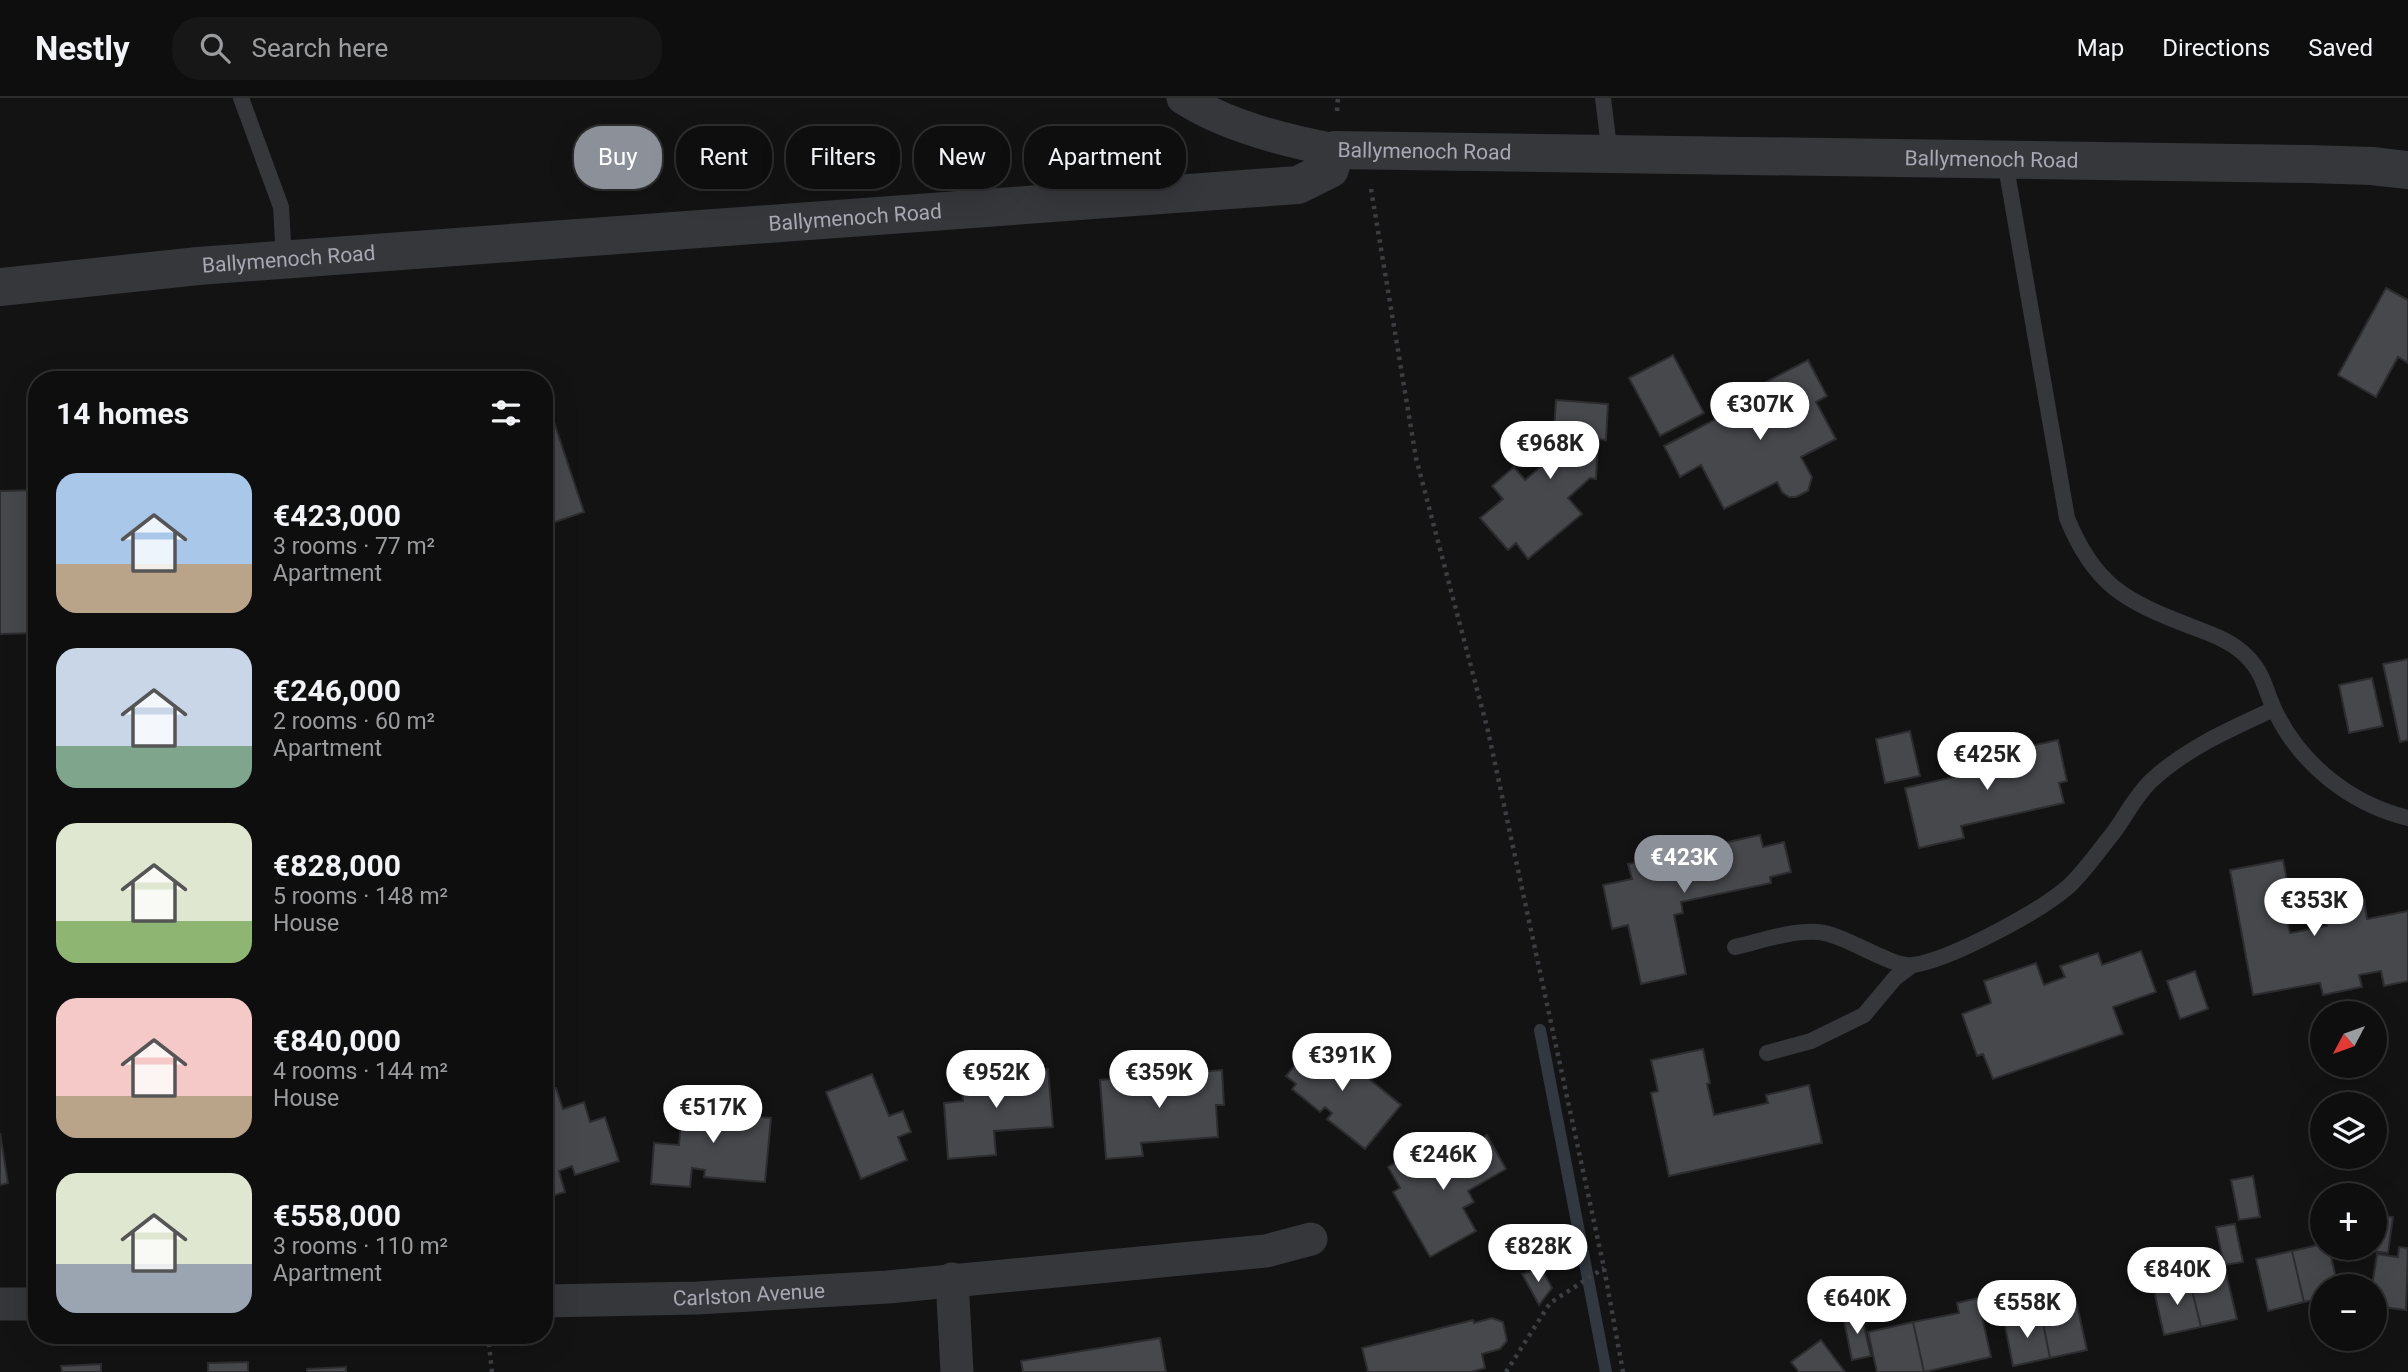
<!DOCTYPE html>
<html lang="en">
<head>
<meta charset="utf-8">
<style>
  :root { --surface:#0e0e0f; --page:#171718; --text:#f1f3f6; --muted:#9b9c9e; --line:#2e2e2f; --accent:#8c9099 }
  body { margin:0; font-family:Roboto,sans-serif; background:var(--page); color:var(--text); height:100vh; display:flex; flex-direction:column; font-size:26px; white-space:nowrap }
  * { box-sizing:border-box; margin:0 }
  p { font-size:23px; color:var(--muted) }
  .icon { flex:none; width:38px; height:38px; fill:none; stroke:currentColor; stroke-width:2; stroke-linecap:round; stroke-linejoin:round }
  .map { position:relative; flex:1; overflow:hidden }
  .drawer { position:absolute; left:28px; top:273px; width:525px; height:973px; display:flex; flex-direction:column; background:var(--surface); border-radius:28px; box-shadow:0 7px 28px #0002,0 0 0 2px var(--line) }
  .drawer>* { flex:none }
  .banner { position:absolute; left:574px; top:28px; width:665px; height:63px; display:flex; gap:14px }
  .needle { width:46px; rotate:229deg }
  .controls { position:absolute; left:2310px; top:903px; display:grid; gap:14px }
  .controls a { display:grid; place-items:center; width:77px; height:77px; border-radius:50%; background:var(--surface); box-shadow:0 7px 28px #0002,0 0 0 2px var(--line); font-size:35px }
  .price { position:absolute; translate:-50% -60px; padding:0 16px; border-radius:24px; background:#fff; color:#222; font-size:23px; line-height:46px; filter:drop-shadow(0 2px 4px #0008) }
  .price::after { content:''; position:absolute; left:50%; top:42px; width:21px; height:16px; margin-left:-10px; background:inherit; clip-path:polygon(0 0,100% 0,50% 100%) }
  .price.active { background:var(--accent); color:#fff }
  ul { padding:0; list-style:none }
  li { display:flex; align-items:center; gap:21px; height:175px; padding:0 28px }
  li span { display:grid; place-items:center; flex:none; width:196px; height:140px; border-radius:21px; color:#555 }
  li>.icon { margin-inline-start:auto }
  span .icon { width:84px; height:84px; fill:#fffc; stroke-width:1 }
  li b { font-size:30px }
  h2 { display:flex; justify-content:space-between; align-items:center; height:84px; padding:0 28px; font-size:30px }
  .chip { padding:0 24px; border-radius:28px; background:var(--surface); box-shadow:0 7px 28px #0002,0 0 0 2px var(--line); font-size:24px; line-height:63px }
  .chip.active { background:var(--accent); color:#fff }
  header { display:flex; align-items:center; gap:42px; box-sizing:border-box; height:98px; padding:0 35px; background:var(--surface); border-bottom:2px solid var(--line) }
  header strong { font-size:33px }
  nav { display:flex; gap:38px; margin-inline-start:auto; font-size:24px }
  .search { width:490px; height:63px; background:var(--page); display:flex; align-items:center; gap:18px; box-sizing:border-box; padding:0 24px; border-radius:28px; color:var(--muted); font-size:26px }
  .map>svg:first-child { display:block }
  .lines { fill:none; stroke-linecap:round; stroke-linejoin:round }
  .stream { stroke:#32383f; stroke-width:12 }
  .building { fill:#47484c; stroke:#2d2d30; stroke-width:2 }
  .path { stroke:#3c3e42; stroke-width:4.5; stroke-dasharray:3.5 5; stroke-linecap:butt }
  .service { stroke:#36373b; stroke-width:16 }
  .minor { stroke:#36373b; stroke-width:33 }
  .tertiary { stroke:#36373b; stroke-width:38 }
  .labels { text-anchor:middle; dominant-baseline:central; stroke-width:5; stroke-linejoin:round; paint-order:stroke }
  .street-label { font-size:21px; fill:#a6a9b3; stroke:#0e0e0f }
</style>
</head>
<body>
<header>
<strong>Nestly</strong>
<div class="search"><svg class="icon" aria-label="search" viewBox="0 0 24 24"><circle cx="10" cy="10" r="6"/><path d="M15 15l6 6"/></svg>Search here</div>
<nav><a>Map</a><a>Directions</a><a>Saved</a></nav>
</header>
<div class="map">
<svg width="2408" height="1274" viewBox="0 0 2408 1274">
  <rect width="100%" height="100%" fill="#131314"/>
  <g class="lines">
    <path class="stream" d="M1540 932 1606 1274"/>
  </g>
  <path class="building" d="M2386 190 2408 202V265L2398 259 2376 299 2338 277Z
    M1673 257 1704 315 1660 338 1629 280Z
    M1808 262 1827 298 1816 304 1836 341 1801 359 1812 379 1808 393 1796 399H1789L1782 394 1777 384 1724 411 1701 367 1680 379 1664 348 1727 315 1732 324 1774 302 1766 284Z
    M1556 302 1608 306 1606 342 1598 341 1596 381 1590 380 1568 400 1582 416 1528 461 1516 445 1508 452 1480 420 1503 401 1492 388 1514 369 1525 382 1552 359Z
    M549 309 584 414 544 428V310Z
    M37 392V535L0 536V393Z
    M2408 561V642L2400 644 2383 566Z
    M2372 580 2383 628 2349 635 2339 587Z
    M1910 633 1920 678 1885 685 1876 641Z
    M2058 642 2067 683 2059 685 2064 705 1961 728 1964 740 1919 750 1905 690 1967 676 1964 663Z
    M1760 737 1763 749 1784 744 1791 774 1770 779 1771 785 1681 804 1683 815 1674 817 1686 876 1641 886 1628 827 1612 831 1603 787 1632 781 1628 766Z
    M2283 762 2294 820 2287 822 2290 835 2327 828 2323 808 2364 801 2367 821 2408 813V883L2384 888 2381 873 2359 877 2362 889 2323 897 2320 885 2253 897 2230 772Z
    M2141 853 2156 894 2113 909 2123 936 1993 981 1983 956 1977 958 1962 916 1991 905 1984 883 2036 865 2044 887 2065 879 2060 868 2098 855 2102 867Z
    M2195 873 2208 911 2180 921 2167 883Z
    M1318 939 1401 1007 1365 1051 1327 1021 1332 1015 1325 1009 1320 1014 1292 991 1296 986 1286 978Z
    M1703 951 1710 985 1707 986 1714 1017 1768 1005 1766 997 1809 987 1822 1045 1669 1078 1651 995 1658 993 1651 962Z
    M1048 971 1053 1029 994 1033 996 1057 948 1061 944 1005 963 1003 961 978Z
    M1222 972 1224 1007H1216L1218 1039 1141 1045 1143 1058 1106 1061 1100 982Z
    M872 976 889 1018 903 1013 911 1034 898 1039 907 1062 861 1081 826 994Z
    M556 990 563 1011 584 1004 590 1024 605 1019 619 1063 575 1077 572 1068 559 1073 565 1094 544 1100V994Z
    M690 990 720 993 718 1015 771 1020 765 1084 704 1079 705 1072 692 1070 690 1089 651 1086 654 1045 679 1047 682 1012H688Z
    M0 1035 8 1085 0 1087Z
    M1487 1037 1506 1071 1468 1093 1474 1104 1463 1110 1476 1133 1430 1159 1393 1094 1400 1090 1388 1069 1424 1049 1436 1068 1450 1060 1452 1063 1462 1058 1460 1053Z
    M32 1039H37V1103H36Z
    M2253 1078 2260 1119 2239 1122 2231 1082Z
    M2376 1117 2393 1119 2388 1155 2371 1153V1150H2375Z
    M2235 1126 2243 1164 2224 1167 2216 1129Z
    M2322 1146V1150H2329L2338 1188H2322V1200L2304 1204 2292 1153Z
    M2399 1149 2408 1150 2406 1212 2375 1208V1188H2372L2377 1156 2398 1159Z
    M2292 1153 2304 1204 2268 1213 2256 1161Z
    M1541 1170 1552 1190 1539 1207 1522 1176Z
    M2225 1171 2237 1221 2201 1229 2189 1180Z
    M2189 1180 2201 1229 2164 1237 2153 1188Z
    M1996 1188 2000 1207 1986 1210 1982 1191Z
    M1978 1200 1991 1259 1924 1274 1913 1224 1959 1215 1957 1205Z
    M2077 1207 2087 1252 2050 1260 2041 1215Z
    M1861 1215 1871 1258 1852 1262 1843 1218Z
    M2041 1215 2050 1260 2013 1268 2004 1223Z
    M1492 1220 1503 1224 1507 1243 1500 1251 1482 1256 1485 1270 1471 1274H1368L1362 1250 1473 1222 1474 1225Z
    M1913 1224 1924 1274H1877L1868 1234Z
    M1160 1240 1166 1274H1023L1021 1263Z
    M1821 1242 1845 1274H1799L1791 1264Z
    M248 1264V1274H208V1265Z
    M101 1266V1274H62L61 1268Z
    M346 1269V1274H307V1271Z"/>
  <g class="lines">
    <path class="path" d="M1337 13 1338 0
      M1371 91 1416 360 1488 633 1604 1170 1623 1274
      M488 1237 492 1274
      M1506 1274 1550 1205 1604 1170"/>
    <path class="service" d="M241 0 281 109 284 161
      M1603 0 1610 57
      M2005 63 2067 420C2094 487 2125 503 2190 528 2208 535 2227 541 2242 554 2264 573 2264 590 2275 613 2301 667 2351 706 2408 720
      M1735 849C1761 843 1791 832 1818 834 1845 836 1891 870 1913 867 1950 862 2041 813 2069 788 2084 774 2097 755 2110 739 2124 722 2134 699 2151 683 2186 650 2231 631 2274 611
      M1767 955 1811 943 1864 917 1895 880 1911 868"/>
    <g class="minor">
      <path d="M1183 0C1226 28 1286 43 1335 52"/>
      <path d="M952 1181 957 1274"/>
      <path id="s1" d="M544 1203 697 1200 888 1189 1266 1153 1311 1141"/>
      <path d="M0 1206H37"/>
    </g>
    <path class="tertiary" id="s2" d="M0 189 198 168 1298 87 1330 71 1335 52 2309 66 2372 68 2408 72"/>
  </g>
  <g class="labels">
    <g class="street-label">
      <text stroke="none"><textPath href="#s2" startOffset="1447">Ballymenoch Road</textPath></text>
      <text stroke="none"><textPath href="#s2" startOffset="2014">Ballymenoch Road</textPath></text>
      <text stroke="none"><textPath href="#s2" startOffset="858">Ballymenoch Road</textPath></text>
      <text stroke="none"><textPath href="#s2" startOffset="290">Ballymenoch Road</textPath></text>
      <text stroke="none"><textPath href="#s1" startOffset="205">Carlston Avenue</textPath></text>
    </g>
  </g>
</svg>
<div class="controls">
<a><svg class="needle" viewBox="-14 -14 28 28"><path d="M0-13l5 13h-10z" fill="#e53935"/><path d="M0 13l5-13h-10z" fill="#9b9c9e"/></svg></a>
<a><svg class="icon" aria-label="layers" viewBox="0 0 24 24"><path d="M12 4l9 5-9 5-9-5zM3 14l9 5 9-5"/></svg></a>
<a>+</a>
<a>−</a>
</div>
<b class="price" style="left:1760px;top:344px">€307K</b>
<b class="price" style="left:1550px;top:383px">€968K</b>
<b class="price" style="left:1987px;top:694px">€425K</b>
<b class="price active" style="left:1684px;top:797px">€423K</b>
<b class="price" style="left:2314px;top:840px">€353K</b>
<b class="price" style="left:1342px;top:995px">€391K</b>
<b class="price" style="left:996px;top:1012px">€952K</b>
<b class="price" style="left:1159px;top:1012px">€359K</b>
<b class="price" style="left:713px;top:1047px">€517K</b>
<b class="price" style="left:1443px;top:1094px">€246K</b>
<b class="price" style="left:1538px;top:1186px">€828K</b>
<b class="price" style="left:2177px;top:1209px">€840K</b>
<b class="price" style="left:1857px;top:1238px">€640K</b>
<b class="price" style="left:2027px;top:1242px">€558K</b>
<div class="banner">
<a class="chip active">Buy</a>
<a class="chip">Rent</a>
<a class="chip">Filters</a>
<a class="chip">New</a>
<a class="chip">Apartment</a>
</div>
<section class="drawer">
<h2>14 homes<svg class="icon" aria-label="filters" viewBox="0 0 24 24"><path d="M4 7h16M4 17h16"/><circle cx="9" cy="7" r="2"/><circle cx="15" cy="17" r="2"/></svg></h2>
<ul>
<li><span style="background:linear-gradient(#a9c7e8 65%,#b9a48a 0)"><svg class="icon" aria-label="home" viewBox="0 0 24 24"><path d="M3 11l9-7 9 7M6 9v11h12V9"/></svg></span><div><b>€423,000</b><p>3 rooms · 77 m²</p><p>Apartment</p></div></li>
<li><span style="background:linear-gradient(#c9d6e8 70%,#7fa58c 0)"><svg class="icon" aria-label="home" viewBox="0 0 24 24"><path d="M3 11l9-7 9 7M6 9v11h12V9"/></svg></span><div><b>€246,000</b><p>2 rooms · 60 m²</p><p>Apartment</p></div></li>
<li><span style="background:linear-gradient(#dfe7d0 70%,#8fb573 0)"><svg class="icon" aria-label="home" viewBox="0 0 24 24"><path d="M3 11l9-7 9 7M6 9v11h12V9"/></svg></span><div><b>€828,000</b><p>5 rooms · 148 m²</p><p>House</p></div></li>
<li><span style="background:linear-gradient(#f6c9c9 70%,#b9a48a 0)"><svg class="icon" aria-label="home" viewBox="0 0 24 24"><path d="M3 11l9-7 9 7M6 9v11h12V9"/></svg></span><div><b>€840,000</b><p>4 rooms · 144 m²</p><p>House</p></div></li>
<li><span style="background:linear-gradient(#dfe7d0 65%,#9aa5b1 0)"><svg class="icon" aria-label="home" viewBox="0 0 24 24"><path d="M3 11l9-7 9 7M6 9v11h12V9"/></svg></span><div><b>€558,000</b><p>3 rooms · 110 m²</p><p>Apartment</p></div></li>
</ul>
</section>
</div>
</body>
</html>
